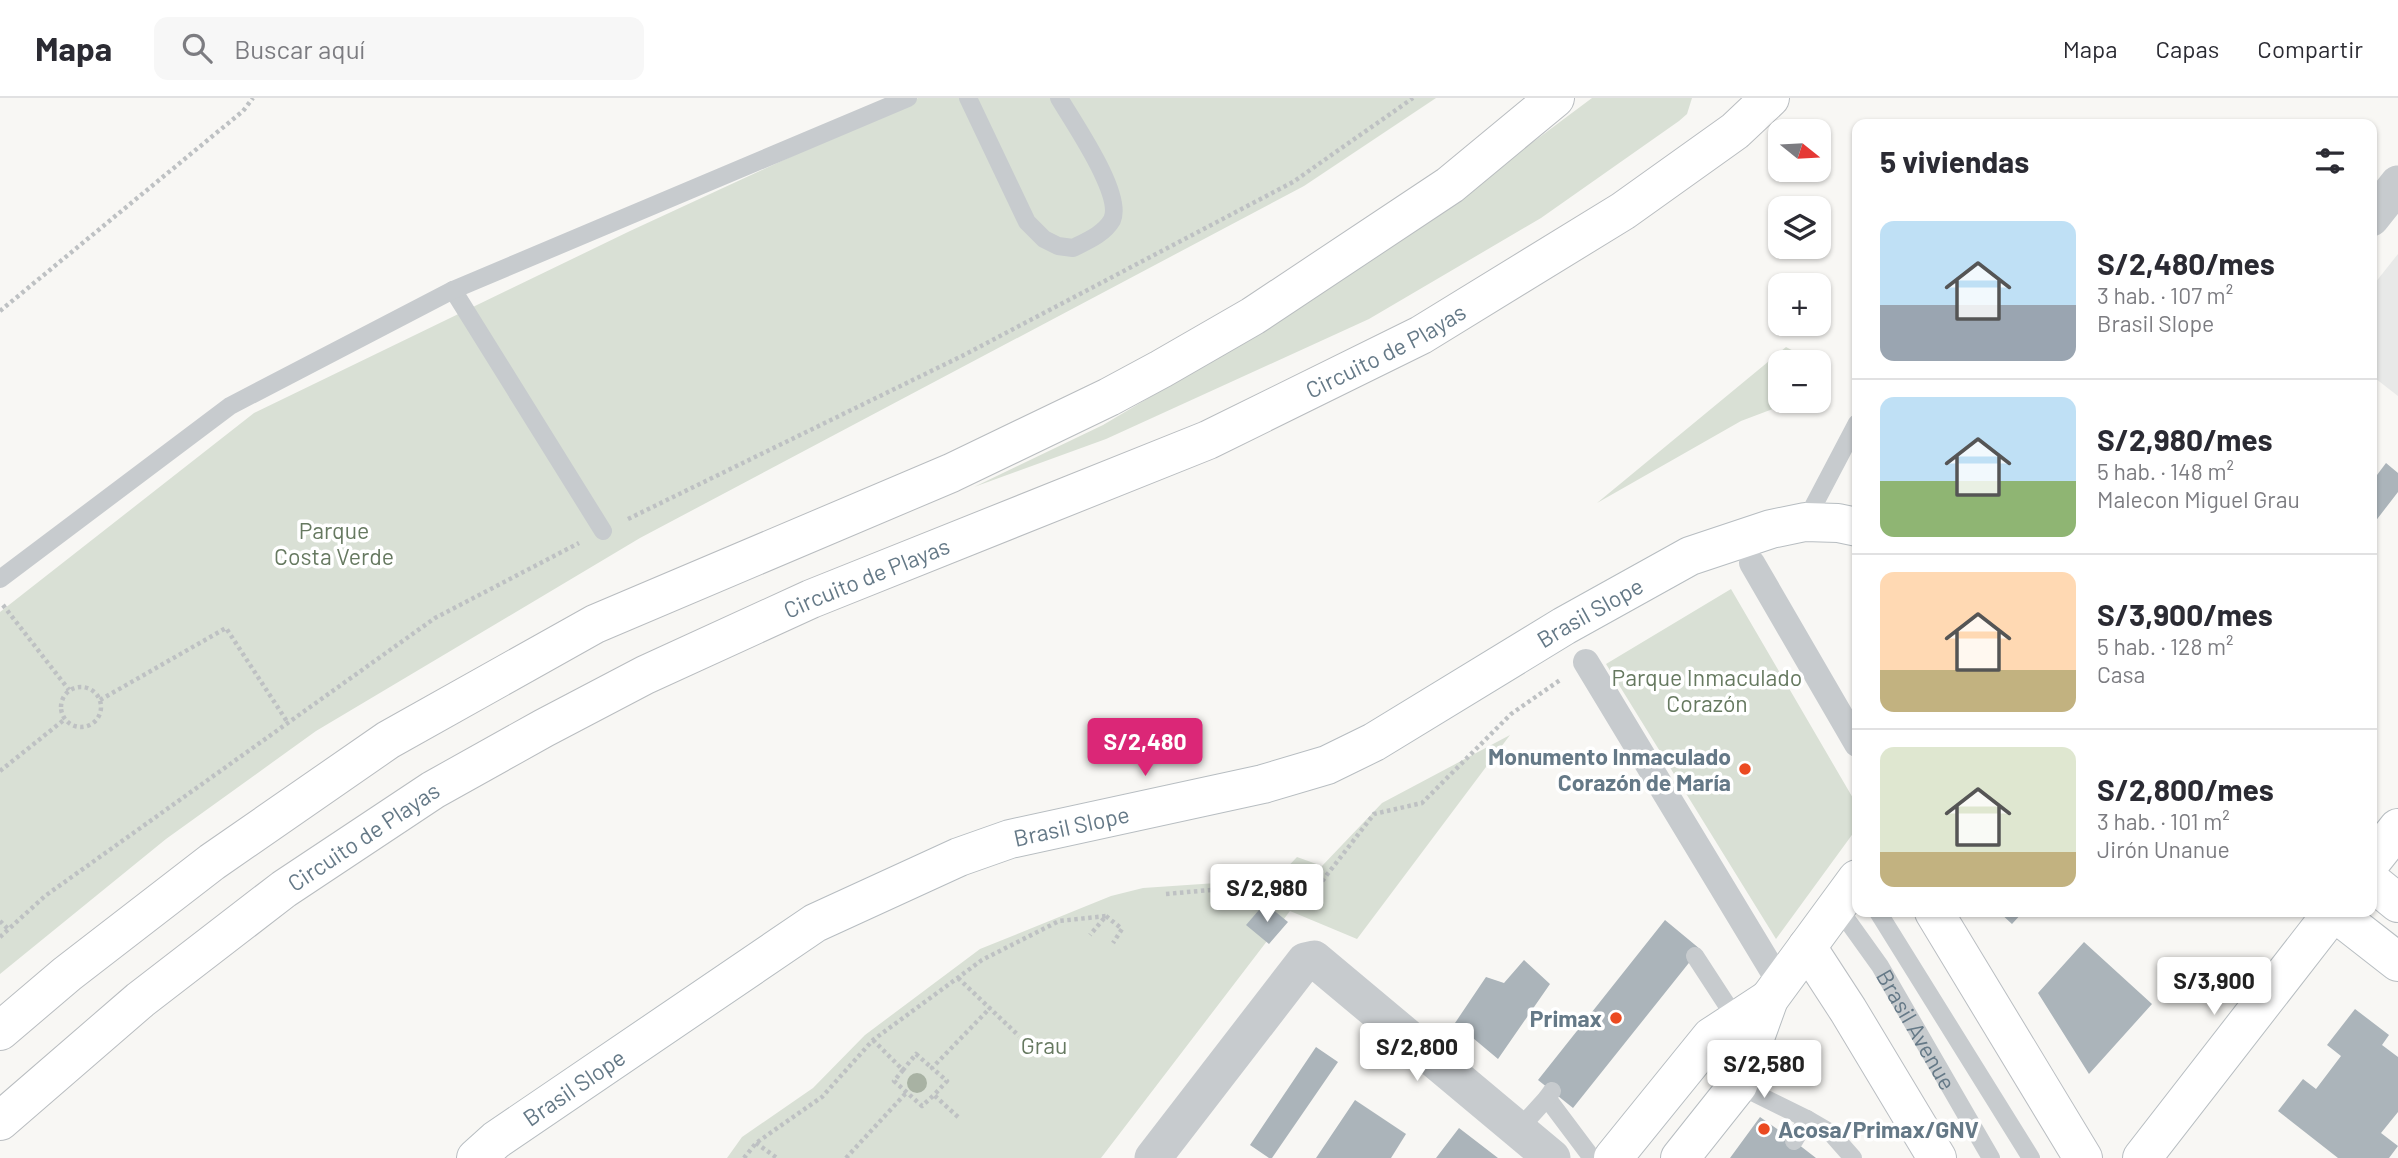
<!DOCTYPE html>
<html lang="es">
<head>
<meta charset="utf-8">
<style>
  :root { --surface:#fff; --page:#f7f7f7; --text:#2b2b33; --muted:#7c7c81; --line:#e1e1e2; --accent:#db2777 }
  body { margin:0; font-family:Barlow,sans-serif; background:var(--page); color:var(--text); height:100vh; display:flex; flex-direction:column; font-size:26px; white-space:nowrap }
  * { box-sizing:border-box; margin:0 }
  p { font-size:23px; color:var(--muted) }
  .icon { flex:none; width:38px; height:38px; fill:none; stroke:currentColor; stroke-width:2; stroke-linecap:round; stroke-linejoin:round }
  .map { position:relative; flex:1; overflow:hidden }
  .details { position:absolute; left:1852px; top:21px; width:525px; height:798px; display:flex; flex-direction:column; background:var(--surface); border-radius:14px; box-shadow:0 2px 5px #0004 }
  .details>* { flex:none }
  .needle { width:46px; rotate:108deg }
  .controls { position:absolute; left:1768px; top:21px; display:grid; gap:14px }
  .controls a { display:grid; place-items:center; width:63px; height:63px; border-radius:14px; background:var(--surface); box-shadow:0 2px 5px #0004; font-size:35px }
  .price { position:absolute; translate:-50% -60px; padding:0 16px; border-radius:7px; background:#fff; color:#222; font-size:23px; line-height:46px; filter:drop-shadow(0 2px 4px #0008) }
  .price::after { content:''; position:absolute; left:50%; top:42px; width:21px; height:16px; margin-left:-10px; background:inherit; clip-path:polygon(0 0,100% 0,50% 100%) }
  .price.active { background:var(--accent); color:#fff }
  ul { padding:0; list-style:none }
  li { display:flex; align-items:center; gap:21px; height:175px; padding:0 28px }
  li+li { border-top:2px solid var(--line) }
  li span { display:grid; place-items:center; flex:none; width:196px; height:140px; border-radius:14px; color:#555 }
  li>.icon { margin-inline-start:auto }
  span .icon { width:84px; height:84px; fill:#fffc; stroke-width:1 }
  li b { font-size:30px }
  h2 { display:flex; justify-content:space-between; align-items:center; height:84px; padding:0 28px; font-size:30px }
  header { display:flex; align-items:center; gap:42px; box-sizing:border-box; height:98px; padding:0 35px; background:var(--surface); border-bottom:2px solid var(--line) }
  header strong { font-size:33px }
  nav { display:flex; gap:38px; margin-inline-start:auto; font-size:24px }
  .search { width:490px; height:63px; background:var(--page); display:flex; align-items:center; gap:18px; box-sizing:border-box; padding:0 24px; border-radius:14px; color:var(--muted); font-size:26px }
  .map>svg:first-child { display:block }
  .built { fill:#e8e9e8 }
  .green { fill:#d9e0d5 }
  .building { fill:#abb4ba }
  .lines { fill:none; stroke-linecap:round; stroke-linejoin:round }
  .secondary-casing { stroke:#b7bdc1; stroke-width:40 }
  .primary-casing { stroke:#babec2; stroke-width:40 }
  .trunk-casing { stroke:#b9bdc0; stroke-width:40 }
  .path { stroke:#bec1c3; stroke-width:4.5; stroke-dasharray:3.5 3.5; stroke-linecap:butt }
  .service { stroke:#c7cbce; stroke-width:18 }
  .pedestrian { stroke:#c7cbce; stroke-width:26 }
  .minor { stroke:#c7cbce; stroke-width:37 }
  .secondary { stroke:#fff; stroke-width:38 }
  .primary { stroke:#fff; stroke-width:38 }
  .trunk { stroke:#fff; stroke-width:38 }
  .tree { fill:#a8b2a3 }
  .poi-dot { fill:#eb4a21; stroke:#fff; stroke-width:2.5 }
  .labels { text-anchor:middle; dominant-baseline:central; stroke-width:7; stroke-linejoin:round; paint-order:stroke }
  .street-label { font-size:23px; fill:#657987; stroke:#fff }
  .park-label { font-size:23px; fill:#667960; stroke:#fff }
  .poi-label { font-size:23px; font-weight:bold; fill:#657987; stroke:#fff; text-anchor:end }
</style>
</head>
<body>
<header>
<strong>Mapa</strong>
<div class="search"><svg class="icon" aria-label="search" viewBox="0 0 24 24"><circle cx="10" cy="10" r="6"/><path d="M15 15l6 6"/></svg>Buscar aquí</div>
<nav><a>Mapa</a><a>Capas</a><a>Compartir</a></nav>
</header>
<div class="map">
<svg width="2398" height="1060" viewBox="0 0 2398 1060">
  <rect width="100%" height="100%" fill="#f8f7f4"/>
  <path class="built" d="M2398 156V298L2371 277V190Z"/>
  <path class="green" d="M918 0H1436L1304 88 640 440 316 633 166 741 0 876V514L254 315 630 133Z
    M1592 0H1692L1687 16 1679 23 1541 120 1369 221 1106 341 974 389 1103 327 1194 273 1402 142Z
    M1786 249 1814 264H1780V303H1794L1741 323 1597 405Z
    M1731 491 1857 707V730L1776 841 1606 566Z
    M1510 637 1357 841 1290 813 1101 1060H727L742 1039 813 990 865 937 980 851 1111 798 1143 790 1276 781 1297 759 1322 768 1382 705Z"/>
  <path class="building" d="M2386 365 2398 375V394L2371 429V385Z
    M1265 805 1288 824 1269 846 1246 827Z
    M1999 814H2023L2012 826Z
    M1665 822 1700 851 1573 1010 1538 982Z
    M2084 844 2152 906 2089 976 2038 895Z
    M1524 862 1550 886 1498 961 1455 925 1486 879 1504 885Z
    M2355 911 2389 937 2382 947 2398 959V1014L2381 1035 2398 1048 2389 1060H2338L2278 1013 2303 981 2316 991 2341 958 2327 947Z
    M1316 949 1338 964 1272 1060H1269L1250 1047Z
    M1355 1002 1406 1036 1391 1060H1316Z
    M1760 1019 1794 1043 1816 1060H1730Z
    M1459 1030 1498 1060H1436Z"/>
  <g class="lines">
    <g class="secondary-casing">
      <g id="secondary">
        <path d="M2371 764 2398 730"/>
        <path d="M2371 783 2398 805"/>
        <path d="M2334 814 2398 864"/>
        <path id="s2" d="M476 1060 496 1042 815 825 959 759 1010 741 1263 686 1327 667 1374 644 1564 528 1690 458 1771 431 1805 424 1838 425 1857 429"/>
        <path d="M1613 1060 1711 939 1769 901"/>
        <path d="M1680 1060 1738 987 1769 901 1857 781"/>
        <path d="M2142 1060 2333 814"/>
      </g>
    </g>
    <g class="primary-casing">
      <path id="primary" d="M1934 814 2083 1060
        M1807 849 1848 912 1937 1060"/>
    </g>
    <g class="trunk-casing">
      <g id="trunk">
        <path d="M0 933 67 876 212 764 388 642 595 526 951 375 1109 299 1161 271 1253 218 1450 87 1555 0"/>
        <path id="s3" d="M0 1023 140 902 284 791 433 692 544 630 645 577 811 501 1208 342 1421 237 1623 113 1735 33 1770 0"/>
      </g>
    </g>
    <path class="path" d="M0 213 243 13 253 0
      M628 421 962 258 1293 84 1413 0
      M3 507 69 592
      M61 609a20 20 0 1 1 40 0a20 20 0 1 1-40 0Z
      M100 602 226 530 288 625
      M0 673 65 621
      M1166 796 1277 786 1296 776 1316 791 1374 716 1422 705 1511 616 1560 582
      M1106 818 1122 831 1113 845
      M0 823 9 832
      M0 839 45 798 435 520 579 445
      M958 880 1019 938
      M873 942 903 972 916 956 932 970
      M903 972 894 983 922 1008 934 997
      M958 1019 934 997 947 983 932 970 990 910
      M756 1045 777 1060
      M744 1060 756 1045 822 999 873 942 982 862 1059 823 1106 818 1090 837
      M846 1060 906 995"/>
    <g class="service">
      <path d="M968 0 1027 124 1044 141 1058 148 1073 150C1087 143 1104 136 1112 122 1124 97 1073 24 1059 0"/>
      <path d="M453 192 603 433"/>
      <path d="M1805 424 1857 325"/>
      <path d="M0 481 230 308 453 192 908 0"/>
      <path id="s1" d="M1837 808 1880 868 1991 1060"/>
      <path d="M1878 814 2031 1060"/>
      <path d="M1695 858 1736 921"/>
      <path d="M1738 987 1807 1021 1831 1035 1853 1060"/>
      <path d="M1552 993 1547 1000 1592 1060"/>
      <path d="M1518 1032 1547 1000"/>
      <path d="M1794 1043 1807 1021"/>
    </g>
    <path class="pedestrian" d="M1752 465 1857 646
      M1586 564 1780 885"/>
    <path class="minor" d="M2371 120 2398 86
      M1153 1060 1305 863 1314 861 1552 1060"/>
    <use href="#secondary" class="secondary"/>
    <use href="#primary" class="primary"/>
    <use href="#trunk" class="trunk"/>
  </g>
  <circle class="tree" cx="917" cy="985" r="10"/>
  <g class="poi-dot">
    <circle cx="1745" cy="671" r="7"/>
    <circle cx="1616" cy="920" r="7"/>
    <circle cx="1764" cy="1031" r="7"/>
  </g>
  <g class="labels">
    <g class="street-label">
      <text stroke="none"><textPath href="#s3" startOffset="1596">Circuito de Playas</textPath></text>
      <text stroke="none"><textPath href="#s3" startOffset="1029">Circuito de Playas</textPath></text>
      <text stroke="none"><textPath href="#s2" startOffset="1255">Brasil Slope</textPath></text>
      <text stroke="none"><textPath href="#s2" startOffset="688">Brasil Slope</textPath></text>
      <text stroke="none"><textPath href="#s3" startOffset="462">Circuito de Playas</textPath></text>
      <text stroke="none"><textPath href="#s1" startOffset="147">Brasil Avenue</textPath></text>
      <text stroke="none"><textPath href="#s2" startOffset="121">Brasil Slope</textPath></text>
    </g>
    <g class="park-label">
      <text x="334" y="432">Parque<tspan x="334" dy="26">Costa Verde</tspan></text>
      <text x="1707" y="579">Parque Inmaculado<tspan x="1707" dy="26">Corazón</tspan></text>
      <text x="1044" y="947">Grau</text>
    </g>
    <g class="poi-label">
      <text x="1731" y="658">Monumento Inmaculado<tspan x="1731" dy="26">Corazón de María</tspan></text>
      <text x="1602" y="920">Primax</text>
      <text x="1778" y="1031" text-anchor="start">Acosa/Primax/GNV</text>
    </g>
  </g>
</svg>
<div class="controls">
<a><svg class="needle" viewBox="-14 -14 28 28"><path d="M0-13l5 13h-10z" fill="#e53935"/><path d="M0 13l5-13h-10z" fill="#7c7c81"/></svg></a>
<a><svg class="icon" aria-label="layers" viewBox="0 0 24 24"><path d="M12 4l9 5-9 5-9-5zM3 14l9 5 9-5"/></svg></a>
<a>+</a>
<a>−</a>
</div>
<b class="price active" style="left:1145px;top:680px">S/2,480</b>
<b class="price" style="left:1267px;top:826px">S/2,980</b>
<b class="price" style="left:2214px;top:919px">S/3,900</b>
<b class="price" style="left:1417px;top:985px">S/2,800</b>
<b class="price" style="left:1764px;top:1002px">S/2,580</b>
<section class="details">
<h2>5 viviendas<svg class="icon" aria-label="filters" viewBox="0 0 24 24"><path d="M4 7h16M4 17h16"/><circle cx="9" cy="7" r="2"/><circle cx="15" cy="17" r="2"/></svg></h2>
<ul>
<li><span style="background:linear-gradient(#bfe0f5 60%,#9aa5b1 0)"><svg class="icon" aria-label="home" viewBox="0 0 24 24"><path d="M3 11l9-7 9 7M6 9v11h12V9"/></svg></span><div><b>S/2,480/mes</b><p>3 hab. · 107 m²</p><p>Brasil Slope</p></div></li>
<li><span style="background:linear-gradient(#bfe0f5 60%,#8fb573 0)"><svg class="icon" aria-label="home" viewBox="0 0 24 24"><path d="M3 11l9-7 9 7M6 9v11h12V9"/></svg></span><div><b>S/2,980/mes</b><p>5 hab. · 148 m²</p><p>Malecon Miguel Grau</p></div></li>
<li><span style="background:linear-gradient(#ffd9b3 70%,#c2b280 0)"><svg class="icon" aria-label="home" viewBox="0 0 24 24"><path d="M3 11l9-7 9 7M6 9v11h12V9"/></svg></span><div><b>S/3,900/mes</b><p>5 hab. · 128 m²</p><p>Casa</p></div></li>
<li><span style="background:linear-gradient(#dfe7d0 75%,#c2b280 0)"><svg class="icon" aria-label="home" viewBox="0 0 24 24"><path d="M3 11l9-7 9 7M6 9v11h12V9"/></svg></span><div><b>S/2,800/mes</b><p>3 hab. · 101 m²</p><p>Jirón Unanue</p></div></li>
</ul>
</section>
</div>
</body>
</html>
